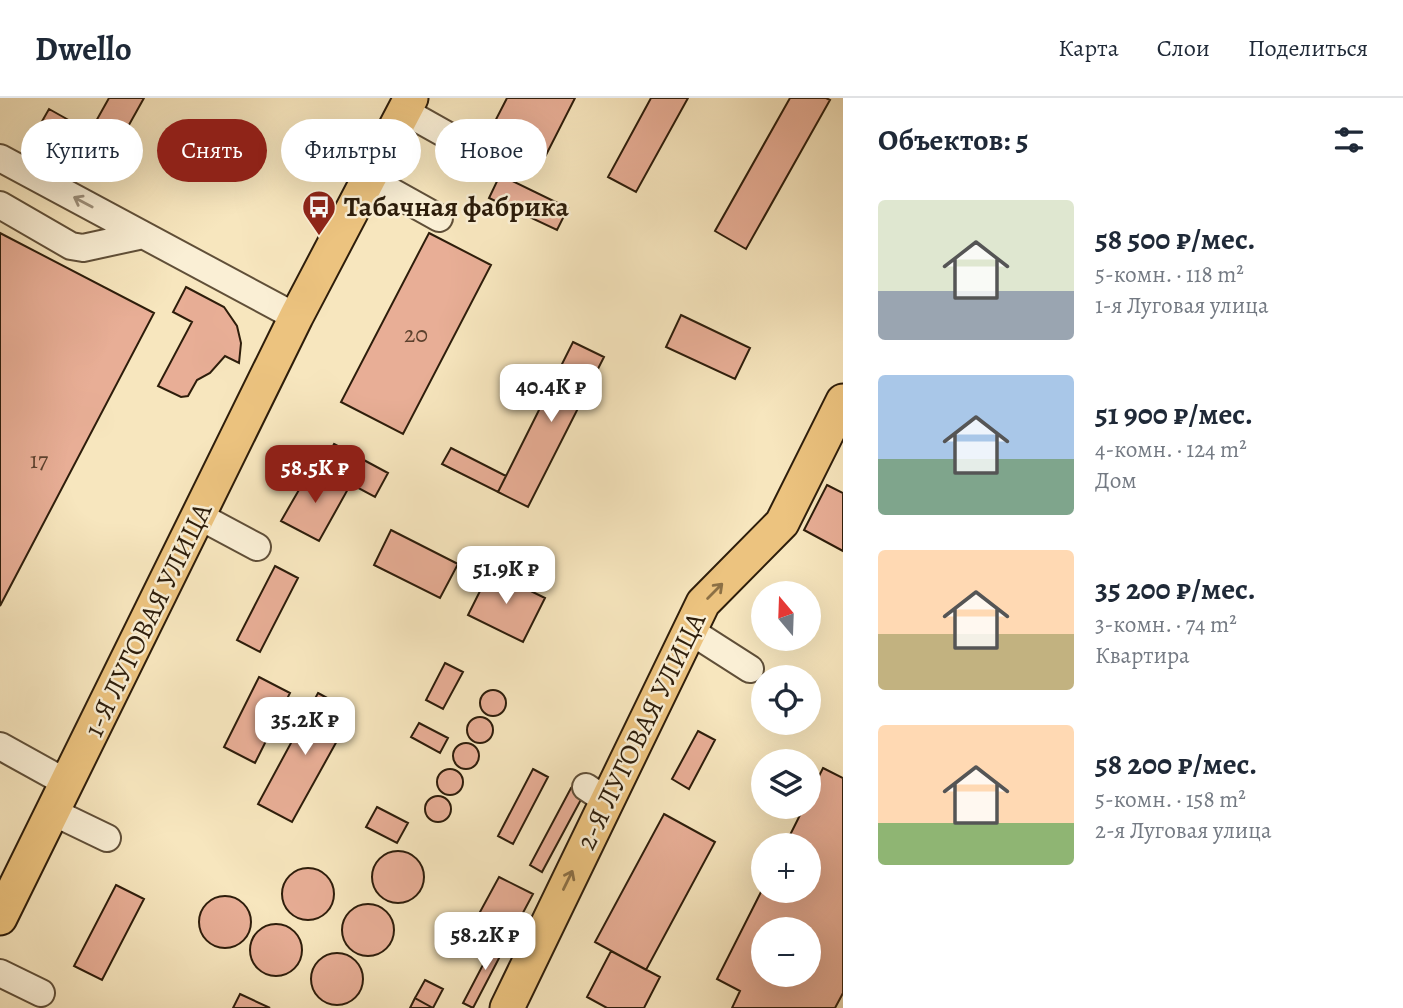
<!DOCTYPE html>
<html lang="ru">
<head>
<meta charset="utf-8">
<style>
  :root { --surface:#fff; --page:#f6f6f7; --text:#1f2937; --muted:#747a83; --line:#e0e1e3; --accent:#8f2418 }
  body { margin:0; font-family:Alegreya,serif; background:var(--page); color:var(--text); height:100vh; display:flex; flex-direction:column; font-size:26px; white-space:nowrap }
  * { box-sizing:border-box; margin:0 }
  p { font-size:23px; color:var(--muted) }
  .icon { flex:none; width:38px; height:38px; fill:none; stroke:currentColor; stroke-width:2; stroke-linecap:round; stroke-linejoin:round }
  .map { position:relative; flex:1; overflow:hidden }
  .drawer { display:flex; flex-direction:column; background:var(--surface); width:560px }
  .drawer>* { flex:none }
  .guide { position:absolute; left:21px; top:21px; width:665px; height:63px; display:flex; gap:14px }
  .needle { width:46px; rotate:341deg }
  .controls { position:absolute; left:751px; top:483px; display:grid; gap:14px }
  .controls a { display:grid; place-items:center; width:70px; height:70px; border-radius:50%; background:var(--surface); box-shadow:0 7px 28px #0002; font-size:35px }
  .price { position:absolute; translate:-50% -60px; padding:0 16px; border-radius:14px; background:#fff; color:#222; font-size:23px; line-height:46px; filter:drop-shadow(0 2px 4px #0008) }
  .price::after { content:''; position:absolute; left:50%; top:42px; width:21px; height:16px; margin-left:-10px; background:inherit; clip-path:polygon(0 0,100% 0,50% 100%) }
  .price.selected { background:var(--accent); color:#fff }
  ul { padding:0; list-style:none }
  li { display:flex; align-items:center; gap:21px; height:175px; padding:0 35px }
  li span { display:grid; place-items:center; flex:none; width:196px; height:140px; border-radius:7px; color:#555 }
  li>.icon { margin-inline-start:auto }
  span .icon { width:84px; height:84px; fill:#fffc; stroke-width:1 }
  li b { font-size:30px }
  h2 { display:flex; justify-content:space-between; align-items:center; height:84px; padding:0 35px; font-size:30px }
  .tag { padding:0 24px; border-radius:32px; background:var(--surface); box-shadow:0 7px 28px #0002; font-size:24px; line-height:63px }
  .tag.selected { background:var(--accent); color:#fff }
  header { display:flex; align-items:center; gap:42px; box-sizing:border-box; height:98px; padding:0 35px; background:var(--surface); border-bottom:2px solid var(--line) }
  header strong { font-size:33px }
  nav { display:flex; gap:38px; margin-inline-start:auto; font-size:24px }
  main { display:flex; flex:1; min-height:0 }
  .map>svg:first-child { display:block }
  .building { fill:#e8ae96; stroke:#2d1d0b; stroke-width:2; fill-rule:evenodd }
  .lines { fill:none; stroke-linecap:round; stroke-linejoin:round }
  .minor-casing { stroke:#604f38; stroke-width:30 }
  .major-casing { stroke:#2d1d0b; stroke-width:37 }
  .minor { stroke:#faefd5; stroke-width:26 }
  .major { stroke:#ecc37f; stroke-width:33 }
  .oneway { stroke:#9e907a }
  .oneway2 { stroke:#8c7045 }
  .labels { text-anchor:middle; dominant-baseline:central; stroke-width:5; stroke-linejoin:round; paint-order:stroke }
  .number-label { font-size:24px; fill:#5c412e }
  .poi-label { font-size:28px; font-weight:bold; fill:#2d1d0b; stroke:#faefd5; text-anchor:start }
  .street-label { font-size:28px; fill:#2d1d0b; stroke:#faefd5 }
</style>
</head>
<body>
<header>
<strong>Dwello</strong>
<nav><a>Карта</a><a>Слои</a><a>Поделиться</a></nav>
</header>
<main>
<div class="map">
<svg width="843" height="910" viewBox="0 0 843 910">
  <rect width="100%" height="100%" fill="#f7e6be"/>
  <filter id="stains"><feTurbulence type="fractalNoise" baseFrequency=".00286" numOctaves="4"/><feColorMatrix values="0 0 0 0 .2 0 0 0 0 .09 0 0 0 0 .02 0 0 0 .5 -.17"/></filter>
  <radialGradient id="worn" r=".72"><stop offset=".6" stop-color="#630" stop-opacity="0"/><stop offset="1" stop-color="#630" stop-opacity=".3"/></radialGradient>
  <path class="building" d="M109 0H144L101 77 33 39 49 11 90 34Z
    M507 0H575L544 61 490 33Z
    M651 0H688L636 94 608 79Z
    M790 0H826L830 2 746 151 715 133Z
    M500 77 568 110 557 132 489 100Z
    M0 135 154 215 0 508Z
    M429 135 491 167 403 336 341 304Z
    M186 189 224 209 237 228 241 245 239 265 225 258 210 275 197 282 188 298 181 299 158 288 192 224 173 214Z
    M681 217 750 250 735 281 666 249Z
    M573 244 604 259 528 409 498 394Z
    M334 346 388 375 375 399 321 370Z
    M451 350 506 378 498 394 442 366Z
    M311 371 348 391 319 443 281 423Z
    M827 387 843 395V453L804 432Z
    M391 432 458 466 440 500 374 467Z
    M275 468 298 480 260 554 237 542Z
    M490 473 545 500 523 544 468 517Z
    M445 565 463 574 443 611 426 602Z
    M259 579 290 595 255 665 224 649Z
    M480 605a13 13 0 1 1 26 0a13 13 0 1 1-26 0Z
    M318 595 353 614 292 724 258 706Z
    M467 632a13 13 0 1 1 26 0a13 13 0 1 1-26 0Z
    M419 625 448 640 440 655 411 639Z
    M698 633 715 642 689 691 672 681Z
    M453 658a13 13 0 1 1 26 0a13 13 0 1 1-26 0Z
    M823 670 843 680V895L835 910H732L740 893 717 881 763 790V793H808V747H785L804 709H808V700ZM763 831H808V877H763Z
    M533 671 548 679 513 746 498 738Z
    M437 684a13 13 0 1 1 26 0a13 13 0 1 1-26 0Z
    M571 690 584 696 542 774 530 767Z
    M425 711a13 13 0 1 1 26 0a13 13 0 1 1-26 0Z
    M377 709 408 725 397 745 366 729Z
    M664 716 715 744 646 872 595 844Z
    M372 779a26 26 0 1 1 52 0a26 26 0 1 1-52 0Z
    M282 796a26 26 0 1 1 52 0a26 26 0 1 1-52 0Z
    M499 779 533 796 508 843 474 825Z
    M116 787 144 801 102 882 74 868Z
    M199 824a26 26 0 1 1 52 0a26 26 0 1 1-52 0Z
    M342 832a26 26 0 1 1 52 0a26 26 0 1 1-52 0Z
    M250 852a26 26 0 1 1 52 0a26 26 0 1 1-52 0Z
    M498 838 508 843 473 910 463 905Z
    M611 853 660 879 644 910H607L587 899Z
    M311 881a26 26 0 1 1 52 0a26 26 0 1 1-52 0Z
    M425 882 443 891 433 910 415 900Z
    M240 896 270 910H233Z
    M415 900 433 910H434H410Z"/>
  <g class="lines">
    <g class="minor-casing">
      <path id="minor" d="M404 13 470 50
        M0 60 296 219
        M369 81 439 120
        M0 107 71 148 83 150 143 137
        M199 418 257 449
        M689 532 750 571
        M0 648 67 685
        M586 689 607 703
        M53 714 107 740
        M0 875 41 895"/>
    </g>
    <g class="major-casing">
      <path id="major" d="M0 820 296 219 411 0
        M507 910 703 505 782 425 843 303"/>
    </g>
    <use href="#minor" class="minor"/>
    <use href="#major" class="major"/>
  </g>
  <defs><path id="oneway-shaft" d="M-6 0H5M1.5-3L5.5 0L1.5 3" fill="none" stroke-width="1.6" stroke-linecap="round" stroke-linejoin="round" transform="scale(1.75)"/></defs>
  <use class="oneway" href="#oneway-shaft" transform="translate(83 104) rotate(-152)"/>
  <g class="oneway2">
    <use href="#oneway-shaft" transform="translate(715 493) rotate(-45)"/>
    <use href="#oneway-shaft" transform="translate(568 782) rotate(-64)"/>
  </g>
  <defs>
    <g id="bus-pin" transform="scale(1.75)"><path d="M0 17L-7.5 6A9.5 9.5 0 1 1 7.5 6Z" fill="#8f2418" stroke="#faefd5"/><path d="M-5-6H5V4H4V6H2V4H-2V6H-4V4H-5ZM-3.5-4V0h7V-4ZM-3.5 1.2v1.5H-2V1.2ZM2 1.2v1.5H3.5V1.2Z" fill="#fff"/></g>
  </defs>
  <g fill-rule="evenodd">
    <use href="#bus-pin" x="319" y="109"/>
  </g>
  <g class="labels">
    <g class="number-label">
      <text x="416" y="236">20</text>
      <text x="39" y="362">17</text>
    </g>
    <g class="poi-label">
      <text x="344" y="109">Табачная фабрика</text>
    </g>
    <g class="street-label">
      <text transform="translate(148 522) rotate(-64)">1-Я ЛУГОВАЯ УЛИЦА</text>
      <text transform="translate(641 633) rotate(-64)">2-Я ЛУГОВАЯ УЛИЦА</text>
    </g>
  </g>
  <rect width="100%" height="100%" filter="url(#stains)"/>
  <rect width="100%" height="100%" fill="url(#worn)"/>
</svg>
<div class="controls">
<a><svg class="needle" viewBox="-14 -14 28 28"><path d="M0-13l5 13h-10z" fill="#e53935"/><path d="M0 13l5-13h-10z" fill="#747a83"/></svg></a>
<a><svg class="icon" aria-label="locate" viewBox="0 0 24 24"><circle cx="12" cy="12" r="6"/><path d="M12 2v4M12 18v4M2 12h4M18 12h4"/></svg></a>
<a><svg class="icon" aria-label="layers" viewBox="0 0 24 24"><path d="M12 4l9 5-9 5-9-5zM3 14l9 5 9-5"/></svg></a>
<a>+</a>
<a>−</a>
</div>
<b class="price" style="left:551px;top:326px">40.4K ₽</b>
<b class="price selected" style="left:315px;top:407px">58.5K ₽</b>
<b class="price" style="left:506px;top:508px">51.9K ₽</b>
<b class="price" style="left:305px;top:659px">35.2K ₽</b>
<b class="price" style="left:485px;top:874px">58.2K ₽</b>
<div class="guide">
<a class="tag">Купить</a>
<a class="tag selected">Снять</a>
<a class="tag">Фильтры</a>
<a class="tag">Новое</a>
</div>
</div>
<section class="drawer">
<h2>Объектов: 5<svg class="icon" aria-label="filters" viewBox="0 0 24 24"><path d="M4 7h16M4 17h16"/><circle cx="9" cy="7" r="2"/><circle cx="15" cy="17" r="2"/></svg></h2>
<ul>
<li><span style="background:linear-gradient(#dfe7d0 65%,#9aa5b1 0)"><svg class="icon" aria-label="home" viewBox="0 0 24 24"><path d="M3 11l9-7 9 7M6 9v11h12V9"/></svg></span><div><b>58 500 ₽/мес.</b><p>5-комн. · 118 m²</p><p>1-я Луговая улица</p></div></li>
<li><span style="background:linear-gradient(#a9c7e8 60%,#7fa58c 0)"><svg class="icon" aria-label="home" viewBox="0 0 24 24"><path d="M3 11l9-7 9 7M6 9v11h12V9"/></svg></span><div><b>51 900 ₽/мес.</b><p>4-комн. · 124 m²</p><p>Дом</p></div></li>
<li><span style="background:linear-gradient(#ffd9b3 60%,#c2b280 0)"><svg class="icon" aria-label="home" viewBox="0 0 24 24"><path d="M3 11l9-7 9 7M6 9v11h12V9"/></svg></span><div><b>35 200 ₽/мес.</b><p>3-комн. · 74 m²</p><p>Квартира</p></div></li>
<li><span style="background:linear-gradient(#ffd9b3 70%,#8fb573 0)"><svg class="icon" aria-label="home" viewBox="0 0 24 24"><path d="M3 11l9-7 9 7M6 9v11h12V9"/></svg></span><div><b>58 200 ₽/мес.</b><p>5-комн. · 158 m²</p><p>2-я Луговая улица</p></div></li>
</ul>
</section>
</main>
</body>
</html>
